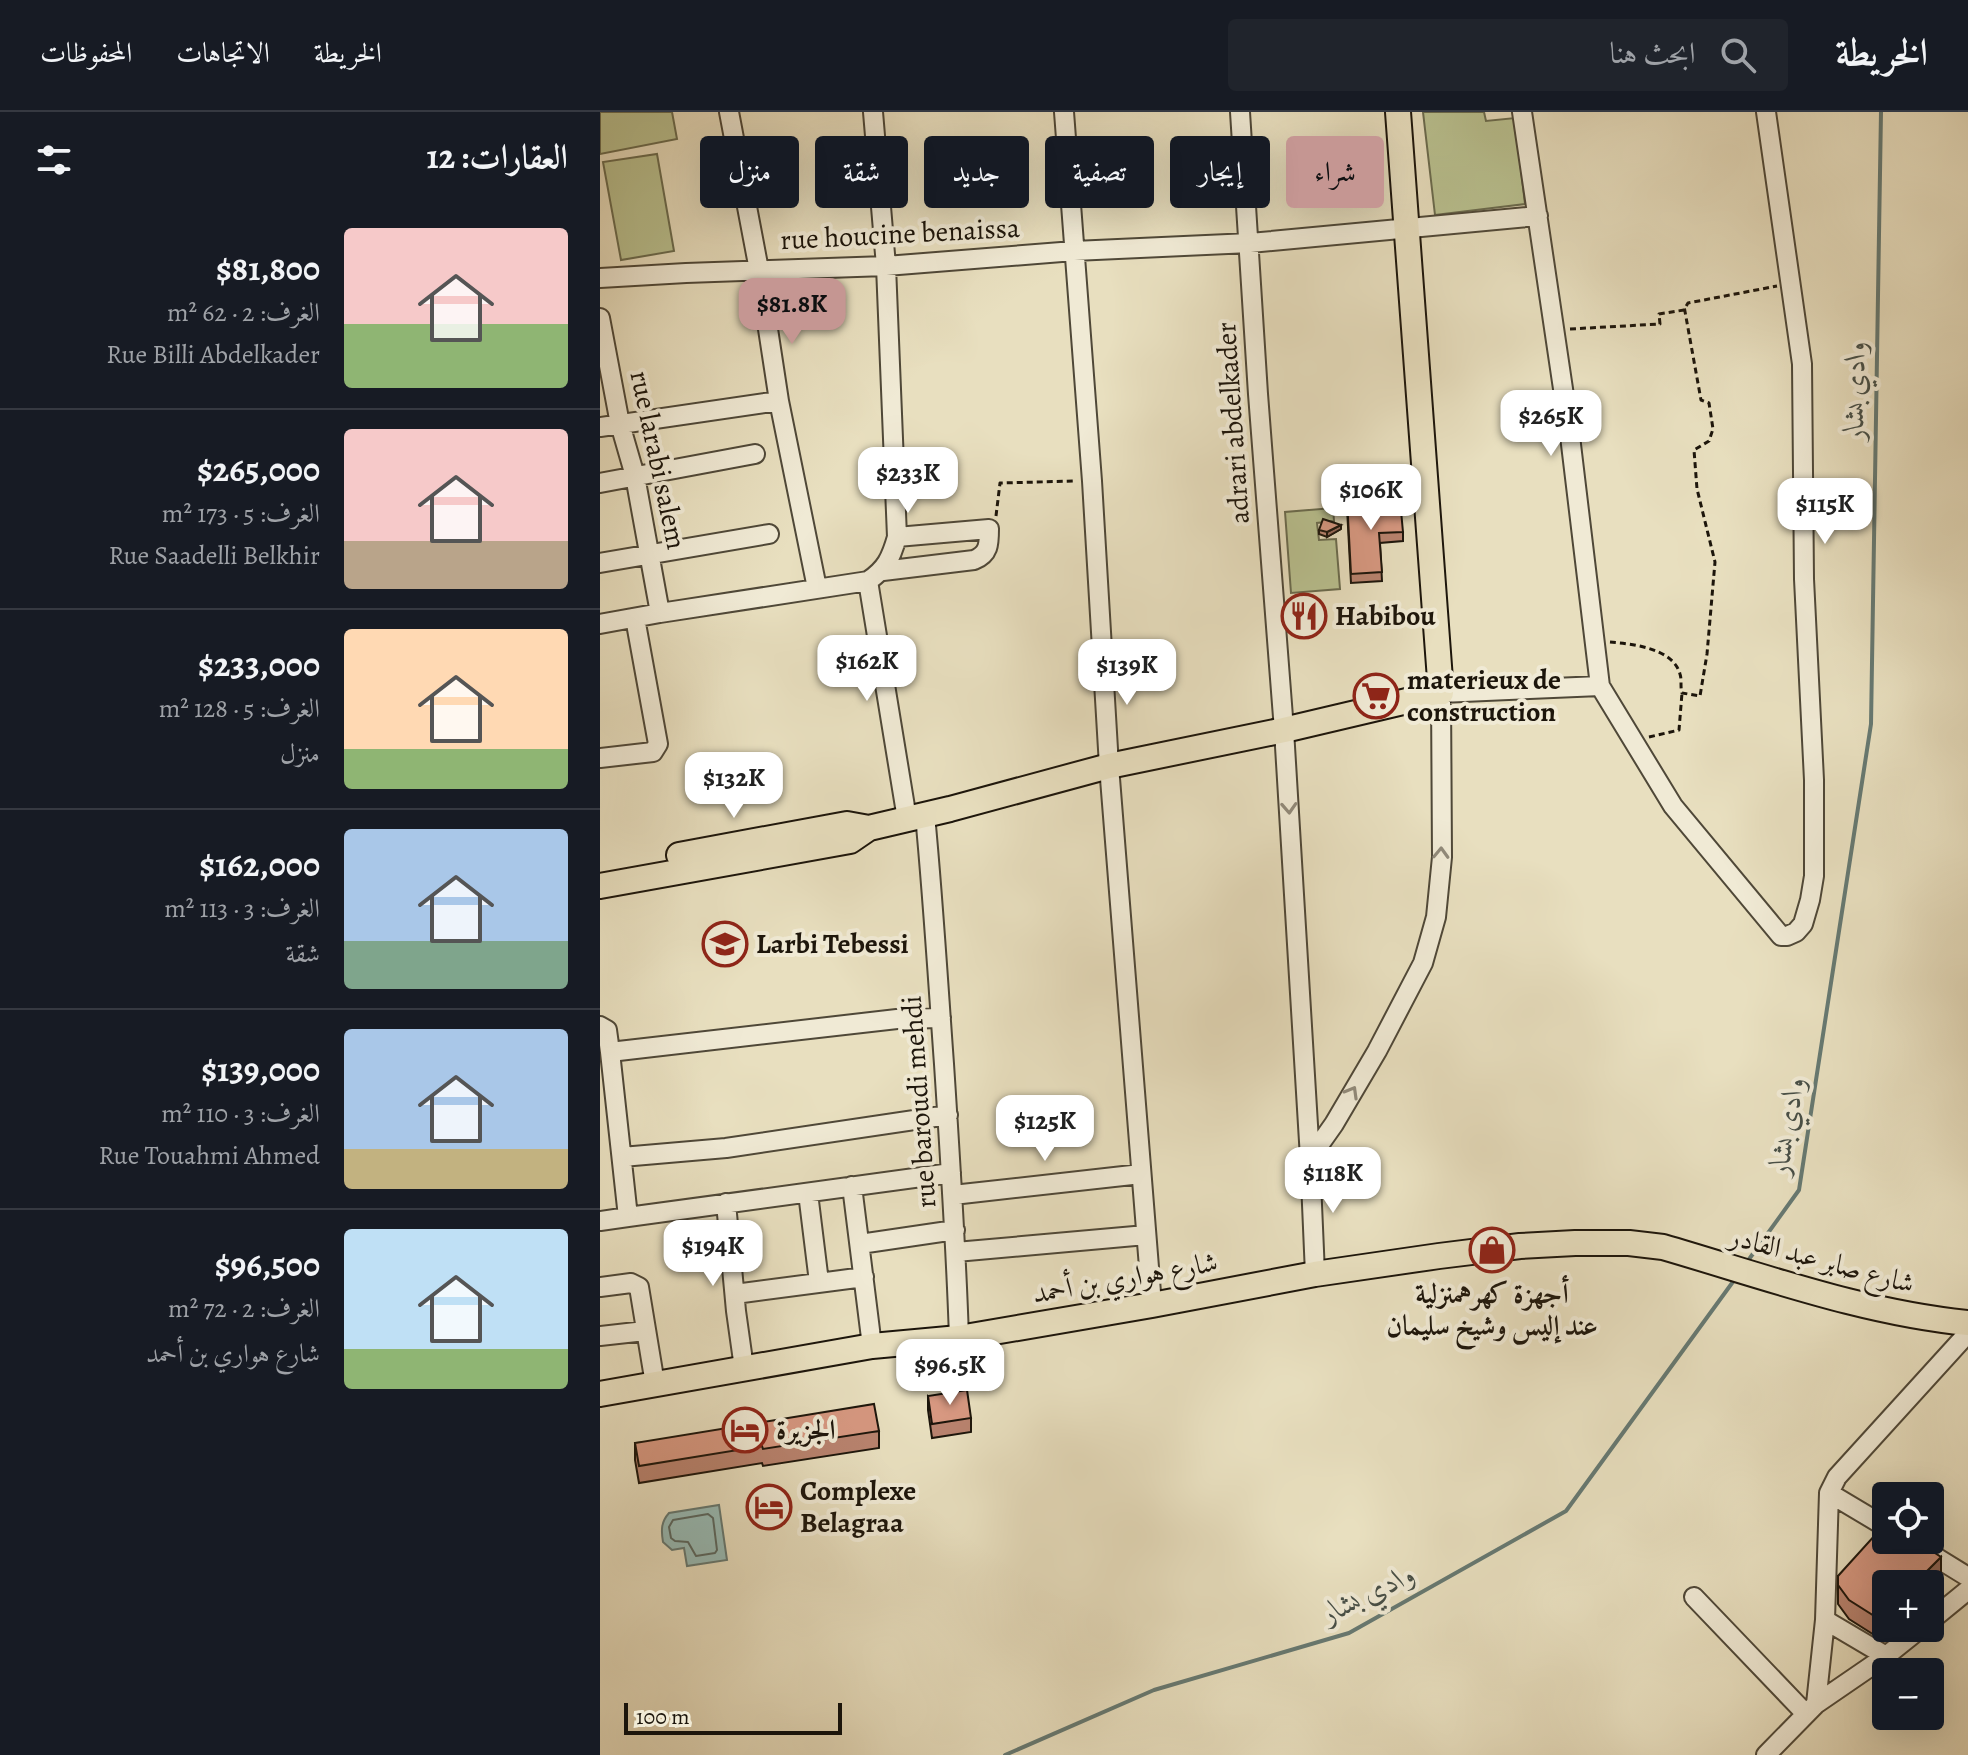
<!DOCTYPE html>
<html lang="ar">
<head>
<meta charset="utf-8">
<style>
  :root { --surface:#171b24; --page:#20242c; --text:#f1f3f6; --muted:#9ea1a6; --line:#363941; --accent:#c59692 }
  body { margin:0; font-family:Alegreya,Amiri,serif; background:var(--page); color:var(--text); direction:rtl; height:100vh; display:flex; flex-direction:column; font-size:30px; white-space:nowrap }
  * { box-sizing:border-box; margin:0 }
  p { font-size:26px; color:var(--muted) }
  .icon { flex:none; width:44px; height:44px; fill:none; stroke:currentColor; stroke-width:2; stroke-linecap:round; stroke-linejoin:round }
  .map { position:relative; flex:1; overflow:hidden; direction:ltr }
  .panel { display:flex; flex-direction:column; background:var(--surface); width:600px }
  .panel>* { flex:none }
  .hud { position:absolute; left:24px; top:24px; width:760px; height:72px; direction:rtl; display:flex; gap:16px }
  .fabs { position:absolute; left:1272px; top:1370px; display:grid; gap:16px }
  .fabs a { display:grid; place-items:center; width:72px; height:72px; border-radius:8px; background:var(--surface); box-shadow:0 8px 32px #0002; font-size:40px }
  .scale { position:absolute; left:24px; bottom:20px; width:218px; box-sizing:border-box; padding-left:8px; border:4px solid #1c150b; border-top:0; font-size:22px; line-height:28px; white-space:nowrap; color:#1c150b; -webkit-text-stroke:6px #f0ead5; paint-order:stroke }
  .price { position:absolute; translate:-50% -68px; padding:0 18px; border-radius:16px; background:#fff; color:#222; font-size:26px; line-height:52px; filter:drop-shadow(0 2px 4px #0008) }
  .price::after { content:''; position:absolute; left:50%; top:48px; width:24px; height:18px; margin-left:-12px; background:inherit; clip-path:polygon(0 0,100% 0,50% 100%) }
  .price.selected { background:var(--accent); color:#111 }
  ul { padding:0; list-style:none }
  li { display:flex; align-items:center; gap:24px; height:200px; padding:0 32px }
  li+li { border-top:2px solid var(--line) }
  li span { display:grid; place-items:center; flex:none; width:224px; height:160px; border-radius:8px; color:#555 }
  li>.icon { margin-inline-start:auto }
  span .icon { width:96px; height:96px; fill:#fffc; stroke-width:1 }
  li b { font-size:34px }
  h2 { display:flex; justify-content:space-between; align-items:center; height:96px; padding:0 32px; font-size:34px }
  .chip { padding:0 28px; border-radius:8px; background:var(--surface); box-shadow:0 8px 32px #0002; font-size:28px; line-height:72px }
  .chip.selected { background:var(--accent); color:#111 }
  header { display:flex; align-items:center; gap:48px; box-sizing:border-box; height:112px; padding:0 40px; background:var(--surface); border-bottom:2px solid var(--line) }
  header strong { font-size:38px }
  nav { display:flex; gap:44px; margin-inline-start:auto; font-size:28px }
  .search { width:560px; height:72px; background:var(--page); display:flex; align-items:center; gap:20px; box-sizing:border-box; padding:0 28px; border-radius:8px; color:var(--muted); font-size:30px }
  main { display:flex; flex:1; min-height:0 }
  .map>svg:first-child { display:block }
  .green { fill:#b9c190; stroke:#6a6b4e; stroke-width:2 }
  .water { fill:#98bcb7; stroke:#667972; stroke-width:2 }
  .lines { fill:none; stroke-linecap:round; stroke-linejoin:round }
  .shore { stroke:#5a6861; stroke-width:2 }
  .stream { stroke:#667972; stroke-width:4 }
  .minor-casing { stroke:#4f4838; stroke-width:22 }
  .major-casing { stroke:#1c150b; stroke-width:28 }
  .path { stroke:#1c150b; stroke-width:3; stroke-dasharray:6 4; stroke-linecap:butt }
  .minor { stroke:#f0ead5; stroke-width:18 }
  .major { stroke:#e8dfbf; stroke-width:24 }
  .wall { fill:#b9836f; stroke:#1c150b; stroke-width:2 }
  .shaded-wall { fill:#966a5a; stroke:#1c150b; stroke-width:2 }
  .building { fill:#d79881; stroke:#1c150b; stroke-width:2 }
  .oneway { stroke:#918a7a }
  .labels { text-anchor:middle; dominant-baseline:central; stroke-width:8; stroke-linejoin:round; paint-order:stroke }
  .street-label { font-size:28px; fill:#1c150b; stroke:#f0ead5 }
  .poi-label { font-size:28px; font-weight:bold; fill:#1c150b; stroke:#f0ead5; text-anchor:start }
  .water-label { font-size:30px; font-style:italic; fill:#474f47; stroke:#f0ead5 }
</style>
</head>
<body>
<header>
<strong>الخريطة</strong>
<div class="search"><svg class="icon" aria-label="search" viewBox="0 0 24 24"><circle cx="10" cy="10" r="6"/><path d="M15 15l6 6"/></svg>ابحث هنا</div>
<nav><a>الخريطة</a><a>الاتجاهات</a><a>المحفوظات</a></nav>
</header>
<main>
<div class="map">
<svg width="1368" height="1643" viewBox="0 0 1368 1643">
  <rect width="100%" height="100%" fill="#e8dfbf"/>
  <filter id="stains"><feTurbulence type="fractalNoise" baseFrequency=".0025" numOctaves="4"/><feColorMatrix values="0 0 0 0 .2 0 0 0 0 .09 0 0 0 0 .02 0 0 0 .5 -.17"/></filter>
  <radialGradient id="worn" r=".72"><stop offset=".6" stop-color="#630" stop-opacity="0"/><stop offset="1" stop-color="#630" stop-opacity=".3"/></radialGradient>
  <path class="green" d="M0 0H72L77 27 0 42Z
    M823 0H884L886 9 915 6 925 92 835 103Z
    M57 42 74 139 21 148 3 50Z
    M733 396 734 409 717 411 719 428 736 427 740 477 691 481 685 400Z"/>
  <path class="water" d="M119 1393 127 1448 87 1454 84 1436 72 1438 63 1430C61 1418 61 1410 69 1401Z"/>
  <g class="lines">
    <path class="shore" d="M108 1402 113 1406 117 1438 115 1441 96 1444 88 1430 75 1429 71 1426 69 1415 73 1408Z"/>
    <path class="stream" d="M1147 1150 1199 1078 1271 612 1281 0
      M405 1643 554 1578 749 1521 966 1399 1135 1167"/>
    <g class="minor-casing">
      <path id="minor" d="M129 0 159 158 179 289 217 476
        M273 0 286 154 297 425
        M464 0 492 369 509 654 552 1193
        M640 0 658 282 684 618 710 1046 715 1162
        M0 166 86 161 286 154 474 139 650 131 938 104
        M0 206 20 312 35 364 60 501
        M0 315 179 289
        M0 371 155 342
        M0 451 169 422
        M268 469 307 707
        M0 512 60 501 268 469C286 457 291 446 297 425L389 417C389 432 389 442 374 448L283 459
        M1000 574 1073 694 1181 824H1187L1196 820 1203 812 1210 788 1214 764V668L1204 467 1202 252 1166 0
        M0 646 53 640 58 632 35 506
        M325 703C333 786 338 869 344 952 350 1043 356 1134 359 1226
        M341 906 297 907 10 940 28 1105 351 1061
        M0 914 7 918 10 940
        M22 1045 126 1036 348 1003
        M710 1046 734 1012 777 939 823 851 836 805 842 745 841 581 1000 574 970 324 922 0
        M252 1074 272 1234
        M208 1081 219 1170
        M353 1083 541 1062
        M126 1091 136 1199 144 1256
        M0 1109 28 1105
        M260 1132 355 1118
        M356 1140 546 1123
        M0 1175 31 1171 39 1175 55 1272
        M135 1182 264 1165
        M0 1224 45 1219
        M1229 1381 1286 1415
        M1308 1428 1368 1465
        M1094 1485 1206 1602
        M1225 1508 1286 1544
        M1330 1509 1368 1478
        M1216 1592 1225 1508 1229 1381 1237 1365 1368 1221
        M1166 1643 1216 1592 1286 1544 1321 1516"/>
    </g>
    <g class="major-casing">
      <path id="major" d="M79 743 247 712 269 716
        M0 774 250 729 269 716 350 697 509 654 684 618 841 581 798 0
        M0 1282 272 1234 359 1226 552 1193 715 1162 839 1144 920 1134 975 1131H1029L1063 1135C1163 1164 1264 1201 1368 1211"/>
    </g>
    <path class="path" d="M970 217 1060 212 1059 202 1084 198 1088 191 1177 174
      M396 404 400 371 476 369
      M1010 530C1032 532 1073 536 1080 562 1082 568 1080 575 1082 581L1100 584 1107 542 1115 450 1097 377 1094 338 1109 329 1113 317 1109 291 1101 288 1084 194
      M1049 625 1079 618 1082 581"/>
    <use href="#minor" class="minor"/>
    <use href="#major" class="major"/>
  </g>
  <path class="wall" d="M759 392 803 420V429L780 431 782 469 751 471 747 396Z
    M741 417 727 425 719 422V418Z
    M328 1284 371 1306V1320L332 1326 328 1298Z
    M279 1319V1336L163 1354 162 1351 39 1371 35 1348V1331Z
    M1341 1463 1330 1475V1472L1279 1526 1249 1507 1238 1492V1464Z"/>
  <path class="shaded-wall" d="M741 413V417L727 425V420Z
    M1341 1445V1463L1330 1475V1472H1314Z
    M1286 1500V1516H1289L1279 1526V1507Z"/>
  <path class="building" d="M759 386V392L800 388 803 420 779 421 782 460 751 462 747 387Z
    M723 407 741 413 727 420 719 418Z
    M367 1278 371 1306 332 1312 328 1284Z
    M274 1292 279 1319 163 1337 162 1334 39 1354 35 1331Z
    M1286 1411V1428H1315L1341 1445 1314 1472H1286V1500L1279 1507 1249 1488 1238 1473V1464Z"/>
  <defs><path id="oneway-chevron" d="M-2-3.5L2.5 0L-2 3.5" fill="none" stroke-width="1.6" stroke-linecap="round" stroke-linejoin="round" transform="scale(2)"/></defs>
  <g class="oneway">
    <use href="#oneway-chevron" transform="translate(689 696) rotate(87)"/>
    <use href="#oneway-chevron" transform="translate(841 741) rotate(-88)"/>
    <use href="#oneway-chevron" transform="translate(752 980) rotate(-60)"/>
  </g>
  <defs>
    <g id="restaurant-ring" transform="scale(2.3)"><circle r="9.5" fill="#f0ead5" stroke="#8f2418" stroke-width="1.5"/><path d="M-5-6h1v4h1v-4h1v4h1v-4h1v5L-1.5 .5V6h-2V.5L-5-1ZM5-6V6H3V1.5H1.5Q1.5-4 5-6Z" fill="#8f2418"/></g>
    <g id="supermarket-ring" transform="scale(2.3)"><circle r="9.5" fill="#f0ead5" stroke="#8f2418" stroke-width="1.5"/><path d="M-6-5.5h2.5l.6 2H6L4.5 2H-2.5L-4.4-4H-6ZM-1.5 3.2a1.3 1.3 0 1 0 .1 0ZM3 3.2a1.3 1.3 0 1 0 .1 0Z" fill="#8f2418"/></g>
    <g id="school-ring" transform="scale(2.3)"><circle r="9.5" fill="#f0ead5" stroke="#8f2418" stroke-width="1.5"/><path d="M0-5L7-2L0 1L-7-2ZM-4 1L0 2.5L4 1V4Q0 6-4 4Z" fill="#8f2418"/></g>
    <g id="shop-ring" transform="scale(2.3)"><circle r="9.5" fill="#f0ead5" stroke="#8f2418" stroke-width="1.5"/><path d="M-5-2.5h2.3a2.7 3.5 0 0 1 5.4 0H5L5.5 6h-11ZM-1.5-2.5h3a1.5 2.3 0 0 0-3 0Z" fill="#8f2418"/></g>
    <g id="hotel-ring" transform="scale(2.3)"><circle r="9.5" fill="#f0ead5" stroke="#8f2418" stroke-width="1.5"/><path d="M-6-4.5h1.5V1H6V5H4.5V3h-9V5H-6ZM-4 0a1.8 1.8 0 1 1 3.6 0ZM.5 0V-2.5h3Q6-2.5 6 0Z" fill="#8f2418"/></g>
  </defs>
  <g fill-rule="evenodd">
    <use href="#restaurant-ring" x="704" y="504"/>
    <use href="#supermarket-ring" x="776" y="584"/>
    <use href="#school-ring" x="125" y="832"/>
    <use href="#shop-ring" x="892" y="1138"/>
    <use href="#hotel-ring" x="145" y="1318"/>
    <use href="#hotel-ring" x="169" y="1395"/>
  </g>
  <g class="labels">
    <g class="street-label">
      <text transform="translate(300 122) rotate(-3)">rue houcine benaissa</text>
      <text transform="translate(633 311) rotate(-94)">adrari abdelkader</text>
      <text transform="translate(58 348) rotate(78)">rue larabi salem</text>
      <text transform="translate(319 990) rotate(-94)">rue baroudi mehdi</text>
      <text transform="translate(1222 1148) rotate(15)">شارع صابر عبد القادر</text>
      <text transform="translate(525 1166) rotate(-10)">شارع هواري بن أحمد</text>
    </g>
    <g class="poi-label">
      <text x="735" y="504">Habibou</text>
      <text x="807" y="568">materieux de<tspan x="807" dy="32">construction</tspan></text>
      <text x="156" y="832">Larbi Tebessi</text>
      <text x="892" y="1182" text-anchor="middle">أجهزة كهرهمنزلية<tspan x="892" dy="32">عند إليس وشيخ سليمان</tspan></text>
      <text x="176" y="1318">الجزيرة</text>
      <text x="200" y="1379">Complexe<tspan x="200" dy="32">Belagraa</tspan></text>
    </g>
    <g class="water-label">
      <text transform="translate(1254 279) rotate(-89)">وادي بشار</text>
      <text transform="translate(1186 1014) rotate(-80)">وادي بشار</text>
      <text transform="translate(768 1481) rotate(-26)">وادي بشار</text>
    </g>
  </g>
  <rect width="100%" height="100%" filter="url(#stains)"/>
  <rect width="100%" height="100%" fill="url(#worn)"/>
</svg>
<div class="fabs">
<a><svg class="icon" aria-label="locate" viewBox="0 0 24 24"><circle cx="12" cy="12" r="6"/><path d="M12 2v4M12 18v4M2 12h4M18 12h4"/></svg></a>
<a>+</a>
<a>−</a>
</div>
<div class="scale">100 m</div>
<b class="price selected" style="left:192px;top:234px">$81.8K</b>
<b class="price" style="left:951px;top:346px">$265K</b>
<b class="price" style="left:308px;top:403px">$233K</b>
<b class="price" style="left:771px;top:420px">$106K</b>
<b class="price" style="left:1225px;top:434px">$115K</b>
<b class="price" style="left:267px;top:591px">$162K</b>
<b class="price" style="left:527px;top:595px">$139K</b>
<b class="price" style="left:134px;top:708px">$132K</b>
<b class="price" style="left:445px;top:1051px">$125K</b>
<b class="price" style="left:733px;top:1103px">$118K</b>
<b class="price" style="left:113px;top:1176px">$194K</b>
<b class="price" style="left:350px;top:1295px">$96.5K</b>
<div class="hud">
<a class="chip selected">شراء</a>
<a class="chip">إيجار</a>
<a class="chip">تصفية</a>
<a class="chip">جديد</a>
<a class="chip">شقة</a>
<a class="chip">منزل</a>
</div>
</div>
<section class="panel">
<h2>العقارات: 12<svg class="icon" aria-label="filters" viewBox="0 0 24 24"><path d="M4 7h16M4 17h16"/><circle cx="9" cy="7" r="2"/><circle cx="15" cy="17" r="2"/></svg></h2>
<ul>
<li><span style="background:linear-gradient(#f6c9c9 60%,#8fb573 0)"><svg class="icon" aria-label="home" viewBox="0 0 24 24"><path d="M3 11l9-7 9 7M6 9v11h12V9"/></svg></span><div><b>$81,800</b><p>الغرف: 2 · 62 m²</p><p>Rue Billi Abdelkader</p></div></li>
<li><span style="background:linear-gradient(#f6c9c9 70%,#b9a48a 0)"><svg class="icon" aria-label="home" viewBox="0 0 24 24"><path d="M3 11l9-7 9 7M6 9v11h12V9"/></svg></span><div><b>$265,000</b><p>الغرف: 5 · 173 m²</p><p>Rue Saadelli Belkhir</p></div></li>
<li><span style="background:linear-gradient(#ffd9b3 75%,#8fb573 0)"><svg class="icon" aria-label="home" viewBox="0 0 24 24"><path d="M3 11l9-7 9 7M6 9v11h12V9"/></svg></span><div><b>$233,000</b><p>الغرف: 5 · 128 m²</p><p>منزل</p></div></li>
<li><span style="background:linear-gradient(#a9c7e8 70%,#7fa58c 0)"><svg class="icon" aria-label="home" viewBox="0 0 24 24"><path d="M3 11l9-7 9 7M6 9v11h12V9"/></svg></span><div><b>$162,000</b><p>الغرف: 3 · 113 m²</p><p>شقة</p></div></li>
<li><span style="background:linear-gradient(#a9c7e8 75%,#c2b280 0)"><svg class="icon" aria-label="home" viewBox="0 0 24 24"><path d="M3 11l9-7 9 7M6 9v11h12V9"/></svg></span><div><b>$139,000</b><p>الغرف: 3 · 110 m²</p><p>Rue Touahmi Ahmed</p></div></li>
<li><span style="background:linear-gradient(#bfe0f5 75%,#8fb573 0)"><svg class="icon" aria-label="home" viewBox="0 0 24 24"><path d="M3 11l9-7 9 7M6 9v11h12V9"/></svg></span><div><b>$96,500</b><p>الغرف: 2 · 72 m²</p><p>شارع هواري بن أحمد</p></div></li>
</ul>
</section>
</main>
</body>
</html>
